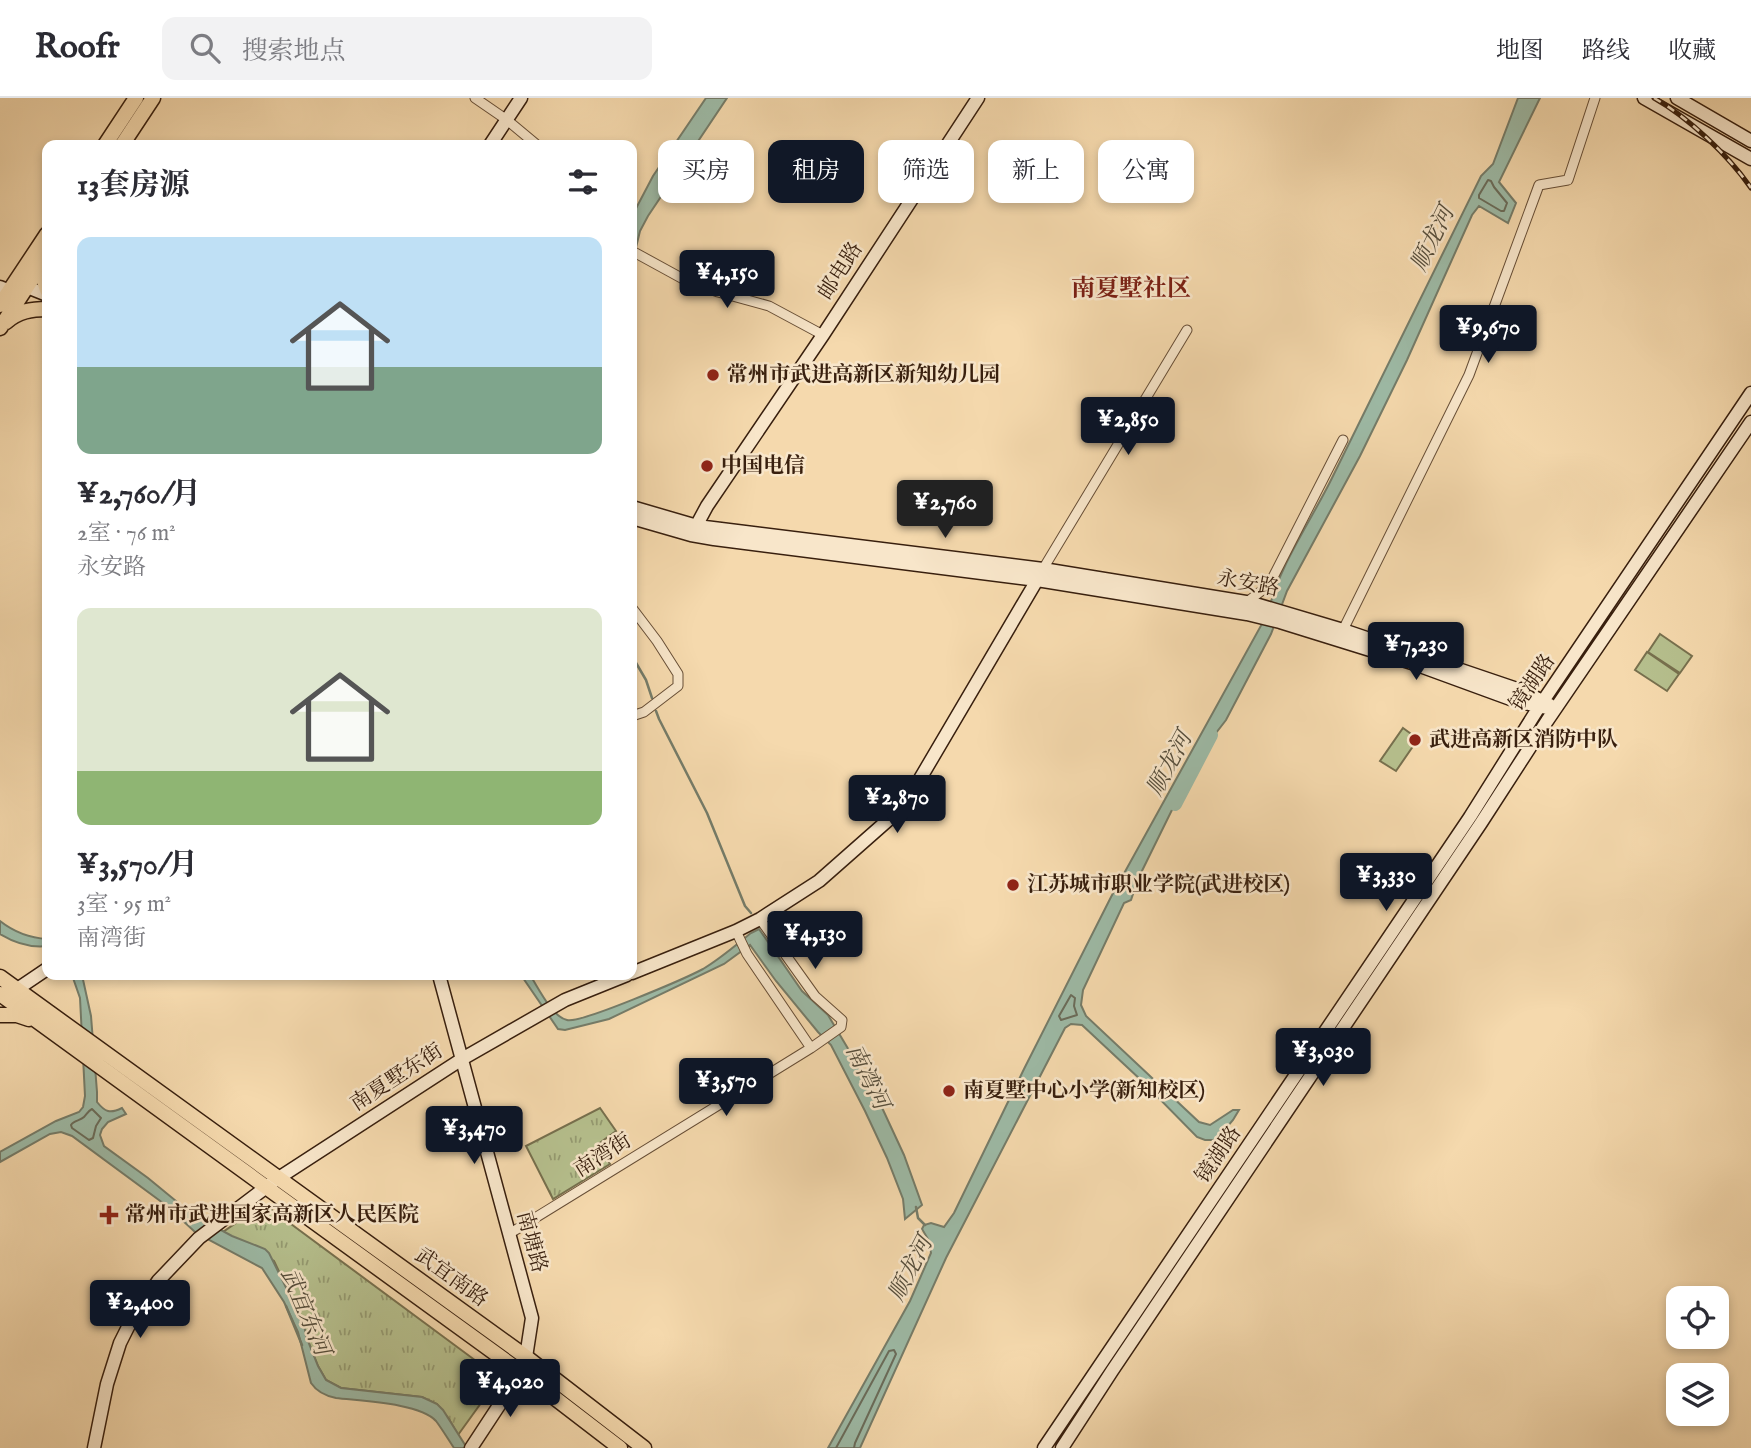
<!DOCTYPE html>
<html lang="zh">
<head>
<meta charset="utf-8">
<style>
  :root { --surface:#fff; --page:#f2f2f3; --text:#2b2b33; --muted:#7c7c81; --line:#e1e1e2; --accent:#111827 }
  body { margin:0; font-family:"IM FELL English","Noto Serif SC",serif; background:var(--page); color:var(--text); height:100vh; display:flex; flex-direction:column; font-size:26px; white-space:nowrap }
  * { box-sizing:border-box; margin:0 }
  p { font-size:23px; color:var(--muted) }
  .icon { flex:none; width:38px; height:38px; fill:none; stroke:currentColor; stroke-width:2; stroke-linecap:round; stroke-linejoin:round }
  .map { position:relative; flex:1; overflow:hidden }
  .side { position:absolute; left:42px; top:42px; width:595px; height:840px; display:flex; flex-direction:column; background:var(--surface); border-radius:14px; box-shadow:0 4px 10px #0003 }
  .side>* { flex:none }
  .guide { position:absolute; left:658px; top:42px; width:665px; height:63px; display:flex; gap:14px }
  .buttons { position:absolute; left:1666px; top:1188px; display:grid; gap:14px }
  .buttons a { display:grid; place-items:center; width:63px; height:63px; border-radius:14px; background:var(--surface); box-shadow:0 4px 10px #0003; font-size:35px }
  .price { position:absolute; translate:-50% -60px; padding:0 16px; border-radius:7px; background:var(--accent); color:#fff; font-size:23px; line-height:46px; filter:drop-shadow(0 2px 4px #0008) }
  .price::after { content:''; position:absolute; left:50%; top:42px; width:21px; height:16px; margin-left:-10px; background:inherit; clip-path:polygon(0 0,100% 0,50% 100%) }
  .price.on { background:#222; color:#fff }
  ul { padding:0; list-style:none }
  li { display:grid; align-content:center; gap:14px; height:371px; padding:0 35px }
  li span { display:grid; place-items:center; height:217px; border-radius:14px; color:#555 }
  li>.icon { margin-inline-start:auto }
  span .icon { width:126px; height:126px; fill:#fffc; stroke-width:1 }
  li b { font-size:30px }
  h2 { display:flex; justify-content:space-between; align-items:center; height:84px; padding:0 35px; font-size:30px }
  .tag { padding:0 24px; border-radius:14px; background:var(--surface); box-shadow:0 4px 10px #0003; font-size:24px; line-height:63px }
  .tag.on { background:var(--accent); color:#fff }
  header { display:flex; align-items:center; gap:42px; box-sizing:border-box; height:98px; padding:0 35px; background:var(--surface); border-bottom:2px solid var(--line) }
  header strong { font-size:33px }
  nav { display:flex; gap:38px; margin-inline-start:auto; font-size:24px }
  .search { width:490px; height:63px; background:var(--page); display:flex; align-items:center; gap:18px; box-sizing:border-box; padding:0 24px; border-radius:14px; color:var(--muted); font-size:26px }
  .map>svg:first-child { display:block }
  .grass { fill:#b6c08e; stroke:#77704e; stroke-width:2 }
  .park { fill:url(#park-tufts); stroke:#77704e; stroke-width:2 }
  .water { fill:#9dbaa6; stroke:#757c69; stroke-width:2 }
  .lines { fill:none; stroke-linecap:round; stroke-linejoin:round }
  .shore { stroke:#6a6c5a; stroke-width:2 }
  .stream { stroke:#757c69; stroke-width:2.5 }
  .river { stroke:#9dbaa6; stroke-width:14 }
  .street-casing { stroke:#674e36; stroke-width:11 }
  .secondary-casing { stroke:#381f0e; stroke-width:15 }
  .primary-casing { stroke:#381f0e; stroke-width:17 }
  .street { stroke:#f8e6ca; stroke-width:9 }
  .secondary { stroke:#f8e6ca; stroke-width:12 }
  .primary { stroke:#f5d9ad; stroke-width:14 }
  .rail-casing { stroke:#381f0e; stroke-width:5 }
  .rail { stroke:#f8e6ca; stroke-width:2.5; stroke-dasharray:8; stroke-linecap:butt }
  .poi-dot { fill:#8f2418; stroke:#f8e6ca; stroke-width:2.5 }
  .labels { text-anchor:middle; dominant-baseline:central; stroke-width:5; stroke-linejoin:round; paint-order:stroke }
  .street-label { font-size:21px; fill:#381f0e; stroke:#f8e6ca }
  .poi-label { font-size:21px; font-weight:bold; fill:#381f0e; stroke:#f8e6ca; text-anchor:start }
  .water-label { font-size:23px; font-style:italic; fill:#564e3c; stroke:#f8e6ca }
  .quarter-label { font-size:24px; font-weight:bold; fill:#7a1f14; stroke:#f8e6ca }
</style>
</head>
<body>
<header>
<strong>Roofr</strong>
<div class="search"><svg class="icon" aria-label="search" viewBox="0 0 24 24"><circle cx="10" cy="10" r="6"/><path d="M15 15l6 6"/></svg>搜索地点</div>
<nav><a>地图</a><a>路线</a><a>收藏</a></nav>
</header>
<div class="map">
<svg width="1751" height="1350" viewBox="0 0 1751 1350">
  <defs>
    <pattern id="park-tufts" width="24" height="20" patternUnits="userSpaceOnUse" patternTransform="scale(1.75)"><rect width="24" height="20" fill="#b6c08e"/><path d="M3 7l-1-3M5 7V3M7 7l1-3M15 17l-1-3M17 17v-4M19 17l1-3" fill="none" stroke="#959b72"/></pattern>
  </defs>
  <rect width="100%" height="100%" fill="#f5d9ad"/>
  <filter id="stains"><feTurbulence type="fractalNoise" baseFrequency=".00286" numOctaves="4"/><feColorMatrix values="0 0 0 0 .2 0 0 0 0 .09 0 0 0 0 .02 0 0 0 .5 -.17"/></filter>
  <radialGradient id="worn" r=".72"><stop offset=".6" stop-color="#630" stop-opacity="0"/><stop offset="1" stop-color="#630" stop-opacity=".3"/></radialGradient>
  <path class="grass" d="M1660 536 1692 558 1680 575 1648 554Z
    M1647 554 1679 576 1667 593 1635 572Z
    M1403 630 1418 641 1396 673 1380 663Z"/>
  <path class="park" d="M600 1010 616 1033 597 1047 610 1066 553 1101 526 1048Z
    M268 1109 491 1274 494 1287 458 1337 449 1321 437 1306 422 1299 341 1290 326 1282 318 1268 306 1238 304 1226 274 1163 223 1134 256 1111Z"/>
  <path class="water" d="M706 0H727L648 118 640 133 632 166V118L653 78Z
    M1518 0H1540L1499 84 1516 105 1508 125 1479 108 1472 117 1407 262 1360 358 1287 493 1271 536 1226 622 1199 657 1138 781 1131 802 1124 805 1083 892 1081 907 1086 918 1199 1024 1210 1027 1233 1012H1239L1233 1022 1216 1042H1205L1197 1039 1142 983 1082 927 1071 926 1065 930 946 1160 860 1350H828L910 1203 931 1155 928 1141 922 1131 924 1127 931 1125 944 1129 954 1115 1024 971 1111 799 1268 515C1278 469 1311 423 1332 380 1382 280 1431 179 1481 78L1493 66Z
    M0 823C14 834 30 840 47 841V848C30 850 15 845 0 836Z
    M759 831 802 893 828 917 878 1001 904 1057 922 1107 905 1121 903 1101 887 1060 865 1013 831 947 818 934 776 883 750 847 724 866 609 921 565 932 558 931 521 877H530C538 889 552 919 567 922 580 926 686 880 703 871 720 861 736 847 751 835Z
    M72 877H82L91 918 97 994V1004C105 1014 110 1016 122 1010L126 1016 108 1024 102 1031 100 1037 104 1048 148 1080 193 1117 232 1138 265 1151 269 1155 304 1226 306 1238 318 1268 326 1282 341 1290 422 1299 437 1306 443 1312 467 1350H454C448 1341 442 1331 436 1323 420 1305 360 1303 336 1300 326 1298 317 1294 311 1285L298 1234 284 1204 262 1170 196 1135 167 1108 72 1038 61 1034 50 1036 0 1064V1054L56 1023 79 1014 83 1009 85 998 80 900Z"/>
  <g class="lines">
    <path class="shore" d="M1488 82 1491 83 1494 89 1507 105 1504 113H1501L1479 100V97Z
      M1071 897 1075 900 1074 908 1077 917 1061 922 1059 918Z
      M92 1011 101 1020 96 1028 93 1040 89 1042 72 1030 71 1027C74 1022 80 1023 84 1019 87 1016 88 1013 92 1011Z
      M836 1350 889 1253 894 1252 896 1256 855 1345 854 1350"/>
    <path class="stream" d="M632 558 646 582 652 600
      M656 613 659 621 707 715 745 808 751 815
      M916 1109 918 1120 925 1127
      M286 1208 302 1247"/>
    <path class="river" d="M1175 706 1211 637"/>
    <g class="street-casing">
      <path id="street" d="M475 0 507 22 537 47
        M632 153 685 182 718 194 769 208 823 237
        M1043 471 1187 232
        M1247 504 1269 487 1343 342
        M632 510 657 543 678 576V588L644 614 632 618
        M1343 532 1469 277 1539 87 1568 82 1595 0
        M760 821 815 898 842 922 841 929 811 950
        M509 1136 811 950 747 856 736 833"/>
    </g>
    <g class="secondary-casing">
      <path id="secondary" d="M1644 0 1751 61
        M1677 0 1751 43
        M490 47 521 0
        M0 189 10 193 27 189 47 197
        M632 409 697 428 1043 471 1252 505 1343 532 1523 593 1550 607
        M632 420 691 437 714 441 1037 482 1247 516 1280 524 1412 565 1516 603 1547 610
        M693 434 707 408 823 237 978 0
        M632 875 736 833 760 821 819 783 895 716 907 703 1040 477
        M439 877 532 1220 526 1259 521 1274 471 1350
        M10 896 47 871
        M94 1350 107 1286 120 1245 130 1225 158 1183 199 1140 277 1081 462 961 565 902 627 877
        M1044 1350 1470 719 1539 609 1751 295
        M1062 1350 1112 1273 1481 725 1547 623 1751 324"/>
    </g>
    <g class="primary-casing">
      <path id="primary" d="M105 47 136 0
        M122 47 153 0
        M44 164 43 180 47 192
        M0 207 47 136
        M6 224C18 213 32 211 47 211
        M0 230 47 158
        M0 879 526 1259 644 1350
        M0 896 521 1274 620 1350
        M0 917H17L29 921"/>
    </g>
    <use href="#street" class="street"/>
    <use href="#secondary" class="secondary"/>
    <use href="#primary" class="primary"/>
    <g class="rail-casing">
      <path id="rail" d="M1654 0C1688 19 1729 58 1751 90"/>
    </g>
    <use href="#rail" class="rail"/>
  </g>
  <g class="poi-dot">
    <circle cx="713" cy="277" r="7"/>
    <circle cx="707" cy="368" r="7"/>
    <circle cx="1415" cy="642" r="7"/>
    <circle cx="1013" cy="787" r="7"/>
    <circle cx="949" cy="993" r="7"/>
    <path d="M105.5 1106.5h7v7h7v7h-7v7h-7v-7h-7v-7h7z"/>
  </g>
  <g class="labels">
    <g class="street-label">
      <text transform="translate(841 173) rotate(-57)">邮电路</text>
      <text transform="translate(1248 486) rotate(11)">永安路</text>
      <text transform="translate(1533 585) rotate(-56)">镜湖路</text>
      <text transform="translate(397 980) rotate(-33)">南夏墅东街</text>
      <text transform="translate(1219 1057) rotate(-56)">镜湖路</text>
      <text transform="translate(603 1058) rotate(-32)">南湾街</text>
      <text transform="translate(531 1144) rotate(75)">南塘路</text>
      <text transform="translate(451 1180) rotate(36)">武宜南路</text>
    </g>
    <g class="poi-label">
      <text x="727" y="277">常州市武进高新区新知幼儿园</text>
      <text x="721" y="368">中国电信</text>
      <text x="1429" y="642">武进高新区消防中队</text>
      <text x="1027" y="787">江苏城市职业学院(武进校区)</text>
      <text x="963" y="993">南夏墅中心小学(新知校区)</text>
      <text x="125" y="1117">常州市武进国家高新区人民医院</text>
    </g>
    <g class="water-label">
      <text transform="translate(1433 141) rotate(-64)">顺龙河</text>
      <text transform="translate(1170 666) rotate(-62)">顺龙河</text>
      <text transform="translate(867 979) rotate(64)">南湾河</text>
      <text transform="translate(911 1171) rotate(-63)">顺龙河</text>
      <text transform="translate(305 1214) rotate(67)">武宜东河</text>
    </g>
    <g class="quarter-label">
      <text x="1131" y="191">南夏墅社区</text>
    </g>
  </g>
  <rect width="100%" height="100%" filter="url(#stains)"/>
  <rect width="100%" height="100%" fill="url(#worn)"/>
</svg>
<div class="buttons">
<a><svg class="icon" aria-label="locate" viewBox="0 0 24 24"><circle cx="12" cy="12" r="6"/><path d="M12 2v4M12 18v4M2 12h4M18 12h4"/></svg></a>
<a><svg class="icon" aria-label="layers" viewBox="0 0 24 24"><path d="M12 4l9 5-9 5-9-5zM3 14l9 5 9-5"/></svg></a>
</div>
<b class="price" style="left:727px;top:212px">¥4,150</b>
<b class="price" style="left:1488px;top:267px">¥9,670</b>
<b class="price" style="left:1128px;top:359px">¥2,850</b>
<b class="price on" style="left:945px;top:442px">¥2,760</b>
<b class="price" style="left:1416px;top:584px">¥7,230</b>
<b class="price" style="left:897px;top:737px">¥2,870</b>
<b class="price" style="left:1386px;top:815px">¥3,330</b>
<b class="price" style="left:815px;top:873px">¥4,130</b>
<b class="price" style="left:1323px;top:990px">¥3,030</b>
<b class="price" style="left:726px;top:1020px">¥3,570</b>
<b class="price" style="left:474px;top:1068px">¥3,470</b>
<b class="price" style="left:140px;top:1242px">¥2,400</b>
<b class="price" style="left:510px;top:1321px">¥4,020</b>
<div class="guide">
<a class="tag">买房</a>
<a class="tag on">租房</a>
<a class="tag">筛选</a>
<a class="tag">新上</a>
<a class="tag">公寓</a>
</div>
<section class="side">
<h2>13套房源<svg class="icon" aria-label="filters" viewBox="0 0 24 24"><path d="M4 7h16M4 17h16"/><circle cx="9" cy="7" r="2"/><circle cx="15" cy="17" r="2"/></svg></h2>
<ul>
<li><span style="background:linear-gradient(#bfe0f5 60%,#7fa58c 0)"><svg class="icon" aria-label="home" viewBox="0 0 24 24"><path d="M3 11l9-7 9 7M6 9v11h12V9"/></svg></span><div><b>¥2,760/月</b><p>2室 · 76 m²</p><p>永安路</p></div></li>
<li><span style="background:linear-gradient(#dfe7d0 75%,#8fb573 0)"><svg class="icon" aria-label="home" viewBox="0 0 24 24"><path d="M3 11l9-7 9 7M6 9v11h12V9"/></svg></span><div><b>¥3,570/月</b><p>3室 · 95 m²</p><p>南湾街</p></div></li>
</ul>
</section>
</div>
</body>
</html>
